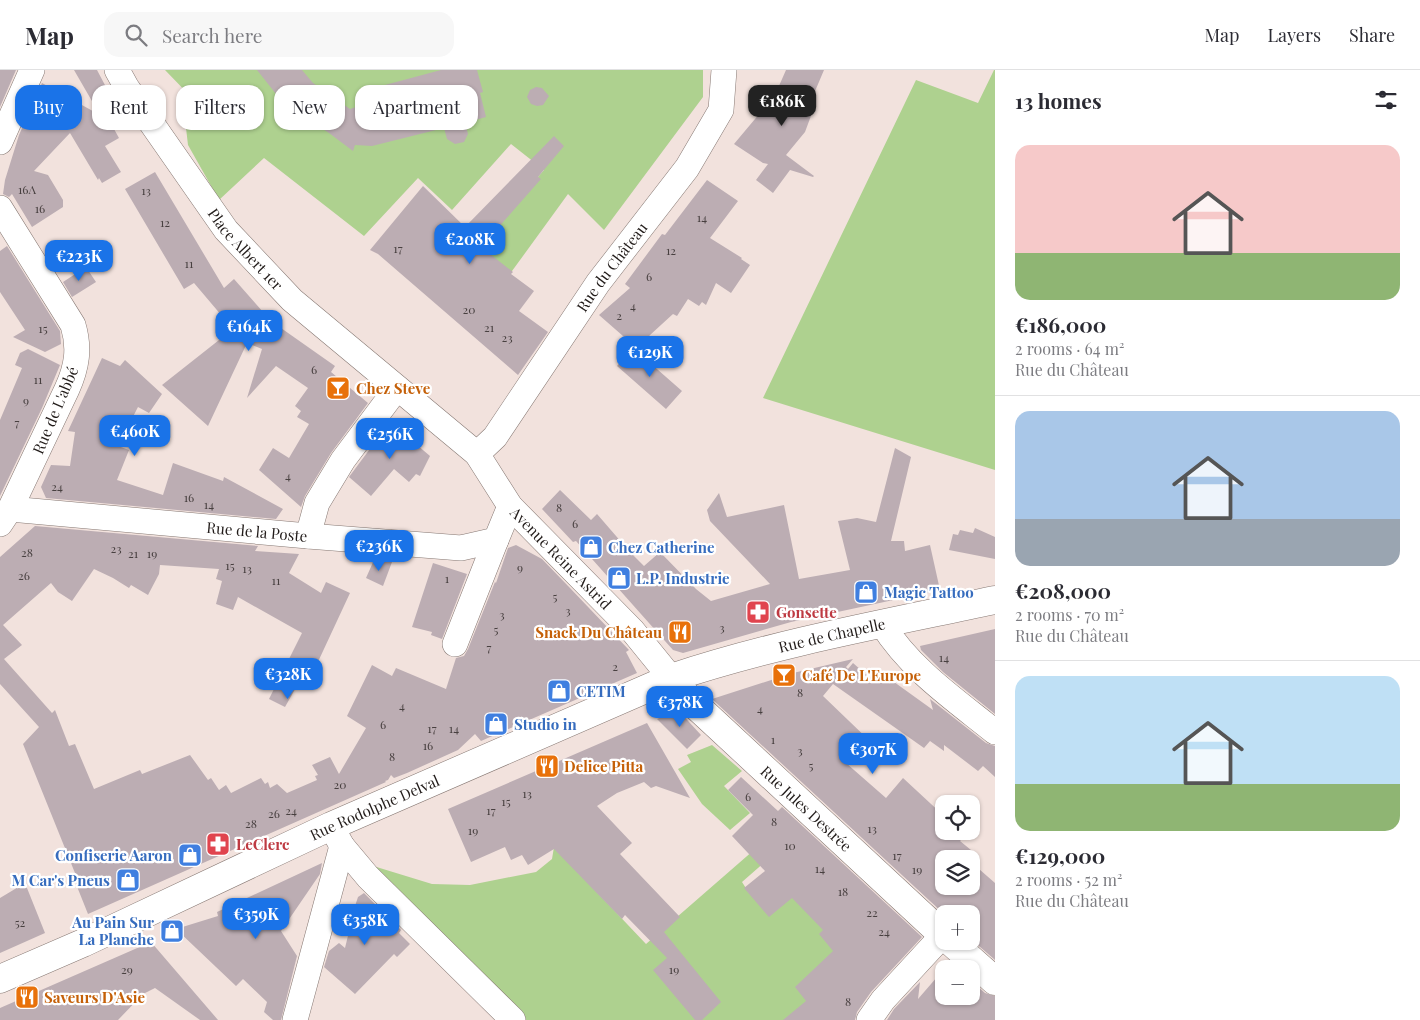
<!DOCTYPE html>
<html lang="en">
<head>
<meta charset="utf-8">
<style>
  :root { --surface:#fff; --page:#f7f7f7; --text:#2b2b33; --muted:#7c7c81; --line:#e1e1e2; --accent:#1a73e8 }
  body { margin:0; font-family:"Playfair Display",serif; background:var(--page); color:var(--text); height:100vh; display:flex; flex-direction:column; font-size:19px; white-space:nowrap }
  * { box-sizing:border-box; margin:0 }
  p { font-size:16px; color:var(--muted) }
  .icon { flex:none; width:28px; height:28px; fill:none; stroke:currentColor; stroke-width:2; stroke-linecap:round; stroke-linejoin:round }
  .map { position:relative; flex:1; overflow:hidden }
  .drawer { display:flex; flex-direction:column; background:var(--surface); width:425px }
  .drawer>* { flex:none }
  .banner { position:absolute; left:15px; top:15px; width:475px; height:45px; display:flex; gap:10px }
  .tools { position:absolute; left:935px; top:725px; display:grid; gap:10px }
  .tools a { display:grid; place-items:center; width:45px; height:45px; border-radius:10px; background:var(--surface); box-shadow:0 1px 4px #0004; font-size:25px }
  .price { position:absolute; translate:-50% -42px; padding:0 11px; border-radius:10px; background:var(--accent); color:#fff; font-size:16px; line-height:32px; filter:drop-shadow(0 1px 2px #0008) }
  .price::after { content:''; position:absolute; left:50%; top:30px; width:15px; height:11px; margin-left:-8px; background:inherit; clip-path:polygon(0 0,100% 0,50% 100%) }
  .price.active { background:#222; color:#fff }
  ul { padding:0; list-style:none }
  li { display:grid; align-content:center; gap:10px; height:265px; padding:0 20px }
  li+li { border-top:1px solid var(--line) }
  li span { display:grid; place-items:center; height:155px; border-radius:15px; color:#555 }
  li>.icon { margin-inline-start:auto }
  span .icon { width:90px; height:90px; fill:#fffc; stroke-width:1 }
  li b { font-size:21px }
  h2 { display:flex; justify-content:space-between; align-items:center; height:60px; padding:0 20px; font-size:21px }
  .tag { padding:0 18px; border-radius:15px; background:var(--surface); box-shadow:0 1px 4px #0004; font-size:18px; line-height:45px }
  .tag.active { background:var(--accent); color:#fff }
  header { display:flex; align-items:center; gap:30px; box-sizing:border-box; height:70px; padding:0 25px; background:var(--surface); border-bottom:1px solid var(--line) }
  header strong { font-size:24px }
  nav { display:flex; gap:28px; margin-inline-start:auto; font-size:18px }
  .search { width:350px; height:45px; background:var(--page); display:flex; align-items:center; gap:12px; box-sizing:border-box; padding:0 18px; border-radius:15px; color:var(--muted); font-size:19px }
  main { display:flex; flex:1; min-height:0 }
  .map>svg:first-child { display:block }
  .green { fill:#aed18f }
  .building { fill:#bcadb3 }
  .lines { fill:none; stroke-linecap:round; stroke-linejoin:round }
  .street-casing { stroke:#867873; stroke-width:26 }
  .secondary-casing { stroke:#867873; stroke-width:29 }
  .street { stroke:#fff; stroke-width:25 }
  .secondary { stroke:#fff; stroke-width:28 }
  .labels { text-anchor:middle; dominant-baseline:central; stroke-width:4.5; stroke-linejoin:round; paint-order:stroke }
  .number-label { font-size:12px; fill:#484040 }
  .street-label { font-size:15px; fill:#211b19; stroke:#fff }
  .food-label { font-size:15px; font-weight:bold; fill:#c56008; stroke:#fff; text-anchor:start }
  .shop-label { font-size:15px; font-weight:bold; fill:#366cbe; stroke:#fff; text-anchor:start }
  .health-label { font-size:15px; font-weight:bold; fill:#be3a42; stroke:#fff; text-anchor:start }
</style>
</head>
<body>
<header>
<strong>Map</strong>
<div class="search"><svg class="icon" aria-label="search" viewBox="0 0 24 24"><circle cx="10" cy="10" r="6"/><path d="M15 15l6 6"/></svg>Search here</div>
<nav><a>Map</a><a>Layers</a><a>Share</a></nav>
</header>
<main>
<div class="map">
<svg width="995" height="950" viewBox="0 0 995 950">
  <rect width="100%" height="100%" fill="#f2e2dd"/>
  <path class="green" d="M165 0H703V27L604 160 568 124 507 208 475 179 544 100 511 74 452 140 418 108 364 166 264 88 219 130 188 75 186 58 187 49 189 39 194 30Z
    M994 0H995V400L763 328 916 10 978 33Z
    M712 675 742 701 724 716 750 743 730 760 702 734 678 699 691 692 687 685Z
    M762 773 773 785 742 812 749 823H789L852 856 804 950H525L370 795 432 814 470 815 536 802 552 789 554 777 646 874Z"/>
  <path class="building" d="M0 0H16L0 37Z
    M74 0H97L125 53 114 59 119 68 105 76 121 102 102 113 99 108 98 110 70 63 34 101 48 105 63 130V137L32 157 12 124 9 127 3 124 5 110 19 65 42 13 100 45Z
    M257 0H302L313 13 350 39 388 26 385 15 441 0H477L483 22 480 23 486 47 465 53 468 64 464 72 455 74 447 69 444 58 372 76 355 75 353 81 329 63 284 34Z
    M786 0H824L810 33 815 35 805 62 786 85 814 106 813 107 790 100 773 123 756 110 768 94 763 93 734 74 775 25Z
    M536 17 542 18 549 26 543 35 537 36 531 34 527 27 530 20Z
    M554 66 564 76 538 107 541 109 481 177 513 202 511 204 534 221 519 241 548 262 518 305 378 184 370 180 423 116 465 157Z
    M155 102 224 218 234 209 271 251 335 296 331 302 368 333 331 383 305 426 301 437 259 400 273 378 289 388 309 354 297 347 301 341 295 336 308 318 276 296 247 328 262 279 247 273 208 356 162 315 233 259 194 213 184 219 125 119Z
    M707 110 738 131 710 168 742 188 741 189 750 195 731 223 716 213 706 235 702 232 699 236 688 229 677 246 673 244 650 265 639 280 599 245 630 218 625 214 662 164 665 165Z
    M7 176 60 261 61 274 45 282 13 267 25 260 0 222V181Z
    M86 197 96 212 72 227 63 212Z
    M633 278 682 321 666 339 617 296Z
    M28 279 60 295 42 338 0 426V350L22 298 15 295 20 283Z
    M102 288 120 296 125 290 162 324 149 343 138 337 118 376 129 380 117 410 163 425 173 393 223 411 224 407 283 439 276 449 46 428 41 417 51 395 70 396 75 362 68 361Z
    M390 352 430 386 420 406 416 404 409 412 394 399 371 426 349 407Z
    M895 378 911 387 891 471H904L905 481 930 475 940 520 791 552 683 583 673 580 576 471 573 472 542 439 560 420 591 450 597 444 629 481 644 496 660 482 696 519 711 531 770 514 710 451 707 440 719 423 727 447 784 435 799 509 850 500 838 451 857 448 876 452Z
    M35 456 258 476 255 481 299 484 289 503 321 523 326 512 350 523 310 609 303 605 285 637 269 629 302 563 238 527 233 540 216 534 222 511 216 509 219 499 160 495 159 504 148 525 131 515 129 518 113 508 94 499 72 531 58 522 51 513 3 555 22 575 4 589 52 643 55 640 69 676 75 674 94 719 140 700 142 704 190 685 208 710 211 708 219 720 226 715 231 723 261 708 265 714 268 712 270 718 277 714 287 723 317 710 315 706 318 705 312 695 330 687 339 704 366 658 347 646 372 595 392 606 396 598 446 619 456 588 464 586 468 579 495 512 496 513 508 478 516 475 542 489 570 518 629 580 626 582 637 603 481 671 475 664 458 680 407 703 394 708 391 705 388 710 385 711 386 712 88 844 74 809 77 808 23 674 39 657 0 614V487Z
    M975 458 995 467V489L949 480 953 464 958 465 960 460 973 463Z
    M374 490 392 492 383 516 366 508Z
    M433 493 467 504 442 569 431 565 432 562 412 557Z
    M995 559V644L943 602 921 580 920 576Z
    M853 589 846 597 848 599 853 593 870 608 876 599 933 640 930 629 986 673 995 676V707L983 696 978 701 944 675V681L930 671 924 678 833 614 823 626 874 675 846 693 886 728 903 708 944 746V761H957L964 767 960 771 971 780 965 786 967 789H944V816H971V792L995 813V890L971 869V844H944L712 629 793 603Z
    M678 640 701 665 687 679 657 649Z
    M647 653 690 728 656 716 651 718 644 712 617 723 597 736 632 773 620 784 680 847 664 862 721 932 702 950H695L653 900 667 888 625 845 622 849 554 779 528 795 522 785 511 790 505 777 471 792 448 739Z
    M741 707 778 741 782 737 922 867 871 922 857 942 855 950H783L806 931 795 917 833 881 819 864 823 860 792 828 769 847 744 818 765 801 732 766 753 745 728 720Z
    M322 793 320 804 281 861 297 886 281 950H273L264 942 267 932 243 909 236 916 176 859 218 846 217 842Z
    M25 813 45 863 0 883V828Z
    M364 823 401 860 399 863 410 874 397 887 394 884 355 924 324 897 329 881 339 873 345 878 356 833 358 827Z
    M151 872 218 950H200L155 918 143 924 118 950H0V938Z
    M944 899V926H971V911L985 923 995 926V950H887L894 939 920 912 918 929Z"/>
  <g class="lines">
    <g class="street-casing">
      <g id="street">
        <path id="s1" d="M117 0 127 18 226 160 292 230 477 384 510 436 632 560 671 608"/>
        <path d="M0 72 32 0"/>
        <path d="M0 138 73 255C80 278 77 297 67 319L10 439 0 454"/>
        <path id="s2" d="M477 384 495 367 598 213 687 98 721 40 724 0"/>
        <path id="s3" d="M10 439 308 466 461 478 496 470 510 436"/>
        <path d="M308 466 317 433 343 390 397 318"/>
        <path d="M882 554C910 599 954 629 995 662"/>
        <path d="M455 574 496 470"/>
        <path d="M331 756 342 776 368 807 513 950"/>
        <path d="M295 950 342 776"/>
        <path d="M869 950 883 930 943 865"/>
      </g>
    </g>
    <g class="secondary-casing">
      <g id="secondary">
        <path id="s4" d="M671 608 692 632 944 866"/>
        <path d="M950 871 995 911"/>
        <path id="s5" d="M0 909 83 873 331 756 671 608C776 573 887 553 995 530"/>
      </g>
    </g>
    <use href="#street" class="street"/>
    <use href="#secondary" class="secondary"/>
  </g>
  <defs>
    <g id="bar-square" transform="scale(1.25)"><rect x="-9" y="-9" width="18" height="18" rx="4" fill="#e8710a" stroke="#fff"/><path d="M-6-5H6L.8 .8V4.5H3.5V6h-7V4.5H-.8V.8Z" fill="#fff"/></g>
    <g id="shop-square" transform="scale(1.25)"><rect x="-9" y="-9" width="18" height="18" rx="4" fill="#3f7fe0" stroke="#fff"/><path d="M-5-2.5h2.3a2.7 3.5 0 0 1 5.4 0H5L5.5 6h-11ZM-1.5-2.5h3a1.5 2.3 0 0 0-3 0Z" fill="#fff"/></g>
    <g id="pharmacy-square" transform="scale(1.25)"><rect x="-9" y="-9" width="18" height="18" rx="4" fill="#e0444e" stroke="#fff"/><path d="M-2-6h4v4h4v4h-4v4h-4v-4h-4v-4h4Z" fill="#fff"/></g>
    <g id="restaurant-square" transform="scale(1.25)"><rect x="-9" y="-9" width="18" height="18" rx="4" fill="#e8710a" stroke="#fff"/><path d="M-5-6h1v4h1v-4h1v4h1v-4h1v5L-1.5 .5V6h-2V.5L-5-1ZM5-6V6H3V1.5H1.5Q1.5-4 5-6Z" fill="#fff"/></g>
  </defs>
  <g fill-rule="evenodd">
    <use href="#bar-square" x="338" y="318"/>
    <use href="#shop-square" x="591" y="477"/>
    <use href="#shop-square" x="619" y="508"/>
    <use href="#shop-square" x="866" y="522"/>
    <use href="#pharmacy-square" x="758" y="542"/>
    <use href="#restaurant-square" x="680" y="562"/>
    <use href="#bar-square" x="784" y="605"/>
    <use href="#shop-square" x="559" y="621"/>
    <use href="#shop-square" x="496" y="654"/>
    <use href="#restaurant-square" x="547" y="696"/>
    <use href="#pharmacy-square" x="218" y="774"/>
    <use href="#shop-square" x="190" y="785"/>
    <use href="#shop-square" x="128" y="810"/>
    <use href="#shop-square" x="172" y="861"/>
    <use href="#restaurant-square" x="27" y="927"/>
  </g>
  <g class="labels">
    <g class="number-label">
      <text x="27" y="119">16A</text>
      <text x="146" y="120">13</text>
      <text x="40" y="138">16</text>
      <text x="702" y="147">14</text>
      <text x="165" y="152">12</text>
      <text x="398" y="178">17</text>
      <text x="671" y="180">12</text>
      <text x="189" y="193">11</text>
      <text x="649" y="206">6</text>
      <text x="633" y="235">4</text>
      <text x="469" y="239">20</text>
      <text x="619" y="245">2</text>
      <text x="489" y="257">21</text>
      <text x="43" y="258">15</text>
      <text x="507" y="267">23</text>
      <text x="314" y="299">6</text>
      <text x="38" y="309">11</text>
      <text x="26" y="330">9</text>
      <text x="17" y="352">7</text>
      <text x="288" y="405">4</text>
      <text x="57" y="416">24</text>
      <text x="189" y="427">16</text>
      <text x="209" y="434">14</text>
      <text x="559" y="437">8</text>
      <text x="575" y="453">6</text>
      <text x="116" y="478">23</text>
      <text x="27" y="482">28</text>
      <text x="133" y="483">21</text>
      <text x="152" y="483">19</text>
      <text x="230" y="495">15</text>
      <text x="520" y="497">9</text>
      <text x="247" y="498">13</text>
      <text x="24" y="505">26</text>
      <text x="447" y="508">1</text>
      <text x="276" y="510">11</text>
      <text x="555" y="526">5</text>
      <text x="568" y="540">3</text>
      <text x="502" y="544">3</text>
      <text x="722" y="557">3</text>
      <text x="496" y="559">5</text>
      <text x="489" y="577">7</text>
      <text x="944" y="587">14</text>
      <text x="615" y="596">2</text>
      <text x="800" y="622">8</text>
      <text x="402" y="635">4</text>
      <text x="760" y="638">4</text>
      <text x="383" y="654">6</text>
      <text x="432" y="658">17</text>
      <text x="454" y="658">14</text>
      <text x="773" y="669">1</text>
      <text x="428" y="675">16</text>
      <text x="800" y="680">3</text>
      <text x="392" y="686">8</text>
      <text x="811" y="695">5</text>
      <text x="340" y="714">20</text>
      <text x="527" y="723">13</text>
      <text x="748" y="726">6</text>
      <text x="506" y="731">15</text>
      <text x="291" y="740">24</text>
      <text x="491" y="740">17</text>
      <text x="274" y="743">26</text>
      <text x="774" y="751">8</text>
      <text x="251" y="753">28</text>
      <text x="872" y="758">13</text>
      <text x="473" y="760">19</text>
      <text x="790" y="775">10</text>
      <text x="897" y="785">17</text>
      <text x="820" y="798">14</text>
      <text x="917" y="799">19</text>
      <text x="843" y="821">18</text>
      <text x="872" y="842">22</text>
      <text x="20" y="852">52</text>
      <text x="884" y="861">24</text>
      <text x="127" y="899">29</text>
      <text x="674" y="899">19</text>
      <text x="848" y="931">8</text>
    </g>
    <g class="street-label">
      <text stroke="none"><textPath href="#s1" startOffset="221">Place Albert 1er</textPath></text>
      <text stroke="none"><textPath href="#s2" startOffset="231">Rue du Château</textPath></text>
      <text transform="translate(55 340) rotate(-67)">Rue de L'abbé</text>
      <text stroke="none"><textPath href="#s3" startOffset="248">Rue de la Poste</textPath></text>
      <text stroke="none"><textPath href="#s1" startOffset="665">Avenue Reine Astrid</textPath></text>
      <text stroke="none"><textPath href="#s5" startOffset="902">Rue de Chapelle</textPath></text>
      <text stroke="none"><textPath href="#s5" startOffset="412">Rue Rodolphe Delval</textPath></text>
      <text stroke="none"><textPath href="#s4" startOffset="188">Rue Jules Destrée</textPath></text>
    </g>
    <g class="food-label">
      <text x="356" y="318">Chez Steve</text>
      <text x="662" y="562" text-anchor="end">Snack Du Château</text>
      <text x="802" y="605">Café De L'Europe</text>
      <text x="564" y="696">Delice Pitta</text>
      <text x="44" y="927">Saveurs D'Asie</text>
    </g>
    <g class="shop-label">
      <text x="608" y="477">Chez Catherine</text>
      <text x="636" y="508">L.P. Industrie</text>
      <text x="884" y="522">Magic Tattoo</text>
      <text x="576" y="621">CETIM</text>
      <text x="514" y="654">Studio in</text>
      <text x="172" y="785" text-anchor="end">Confiserie Aaron</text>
      <text x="110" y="810" text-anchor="end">M Car's Pneus</text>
      <text x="154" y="852" text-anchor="end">Au Pain Sur<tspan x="154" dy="17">La Planche</tspan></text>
    </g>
    <g class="health-label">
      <text x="776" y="542">Gonsette</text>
      <text x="236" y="774">LeClerc</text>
    </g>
  </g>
</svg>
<div class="tools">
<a><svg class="icon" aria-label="locate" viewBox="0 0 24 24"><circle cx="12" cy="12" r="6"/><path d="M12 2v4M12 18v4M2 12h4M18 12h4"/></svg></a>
<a><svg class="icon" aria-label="layers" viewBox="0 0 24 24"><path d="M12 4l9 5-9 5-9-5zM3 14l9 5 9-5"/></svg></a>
<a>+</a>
<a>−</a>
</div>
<b class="price active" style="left:782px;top:57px">€186K</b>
<b class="price" style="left:470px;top:195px">€208K</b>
<b class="price" style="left:79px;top:212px">€223K</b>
<b class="price" style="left:249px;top:282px">€164K</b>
<b class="price" style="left:650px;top:308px">€129K</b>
<b class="price" style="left:135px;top:387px">€460K</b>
<b class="price" style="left:390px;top:390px">€256K</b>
<b class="price" style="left:379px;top:502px">€236K</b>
<b class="price" style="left:288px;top:630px">€328K</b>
<b class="price" style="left:680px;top:658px">€378K</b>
<b class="price" style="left:873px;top:705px">€307K</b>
<b class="price" style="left:256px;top:870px">€359K</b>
<b class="price" style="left:365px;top:876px">€358K</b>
<div class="banner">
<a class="tag active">Buy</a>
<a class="tag">Rent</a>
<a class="tag">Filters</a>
<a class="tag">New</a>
<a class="tag">Apartment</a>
</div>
</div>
<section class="drawer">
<h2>13 homes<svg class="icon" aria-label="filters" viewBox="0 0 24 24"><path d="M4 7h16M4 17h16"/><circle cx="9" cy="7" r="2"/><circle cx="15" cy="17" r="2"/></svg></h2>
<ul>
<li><span style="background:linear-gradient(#f6c9c9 70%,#8fb573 0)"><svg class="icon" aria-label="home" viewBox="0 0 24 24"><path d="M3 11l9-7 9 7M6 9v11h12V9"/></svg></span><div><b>€186,000</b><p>2 rooms · 64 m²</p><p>Rue du Château</p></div></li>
<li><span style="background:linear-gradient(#a9c7e8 70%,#9aa5b1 0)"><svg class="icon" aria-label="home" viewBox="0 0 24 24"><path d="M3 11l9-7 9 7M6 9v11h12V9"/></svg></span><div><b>€208,000</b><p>2 rooms · 70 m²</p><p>Rue du Château</p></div></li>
<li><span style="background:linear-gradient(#bfe0f5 70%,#8fb573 0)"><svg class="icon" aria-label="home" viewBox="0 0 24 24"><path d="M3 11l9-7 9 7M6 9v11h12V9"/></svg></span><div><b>€129,000</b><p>2 rooms · 52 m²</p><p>Rue du Château</p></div></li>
</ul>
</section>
</main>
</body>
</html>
